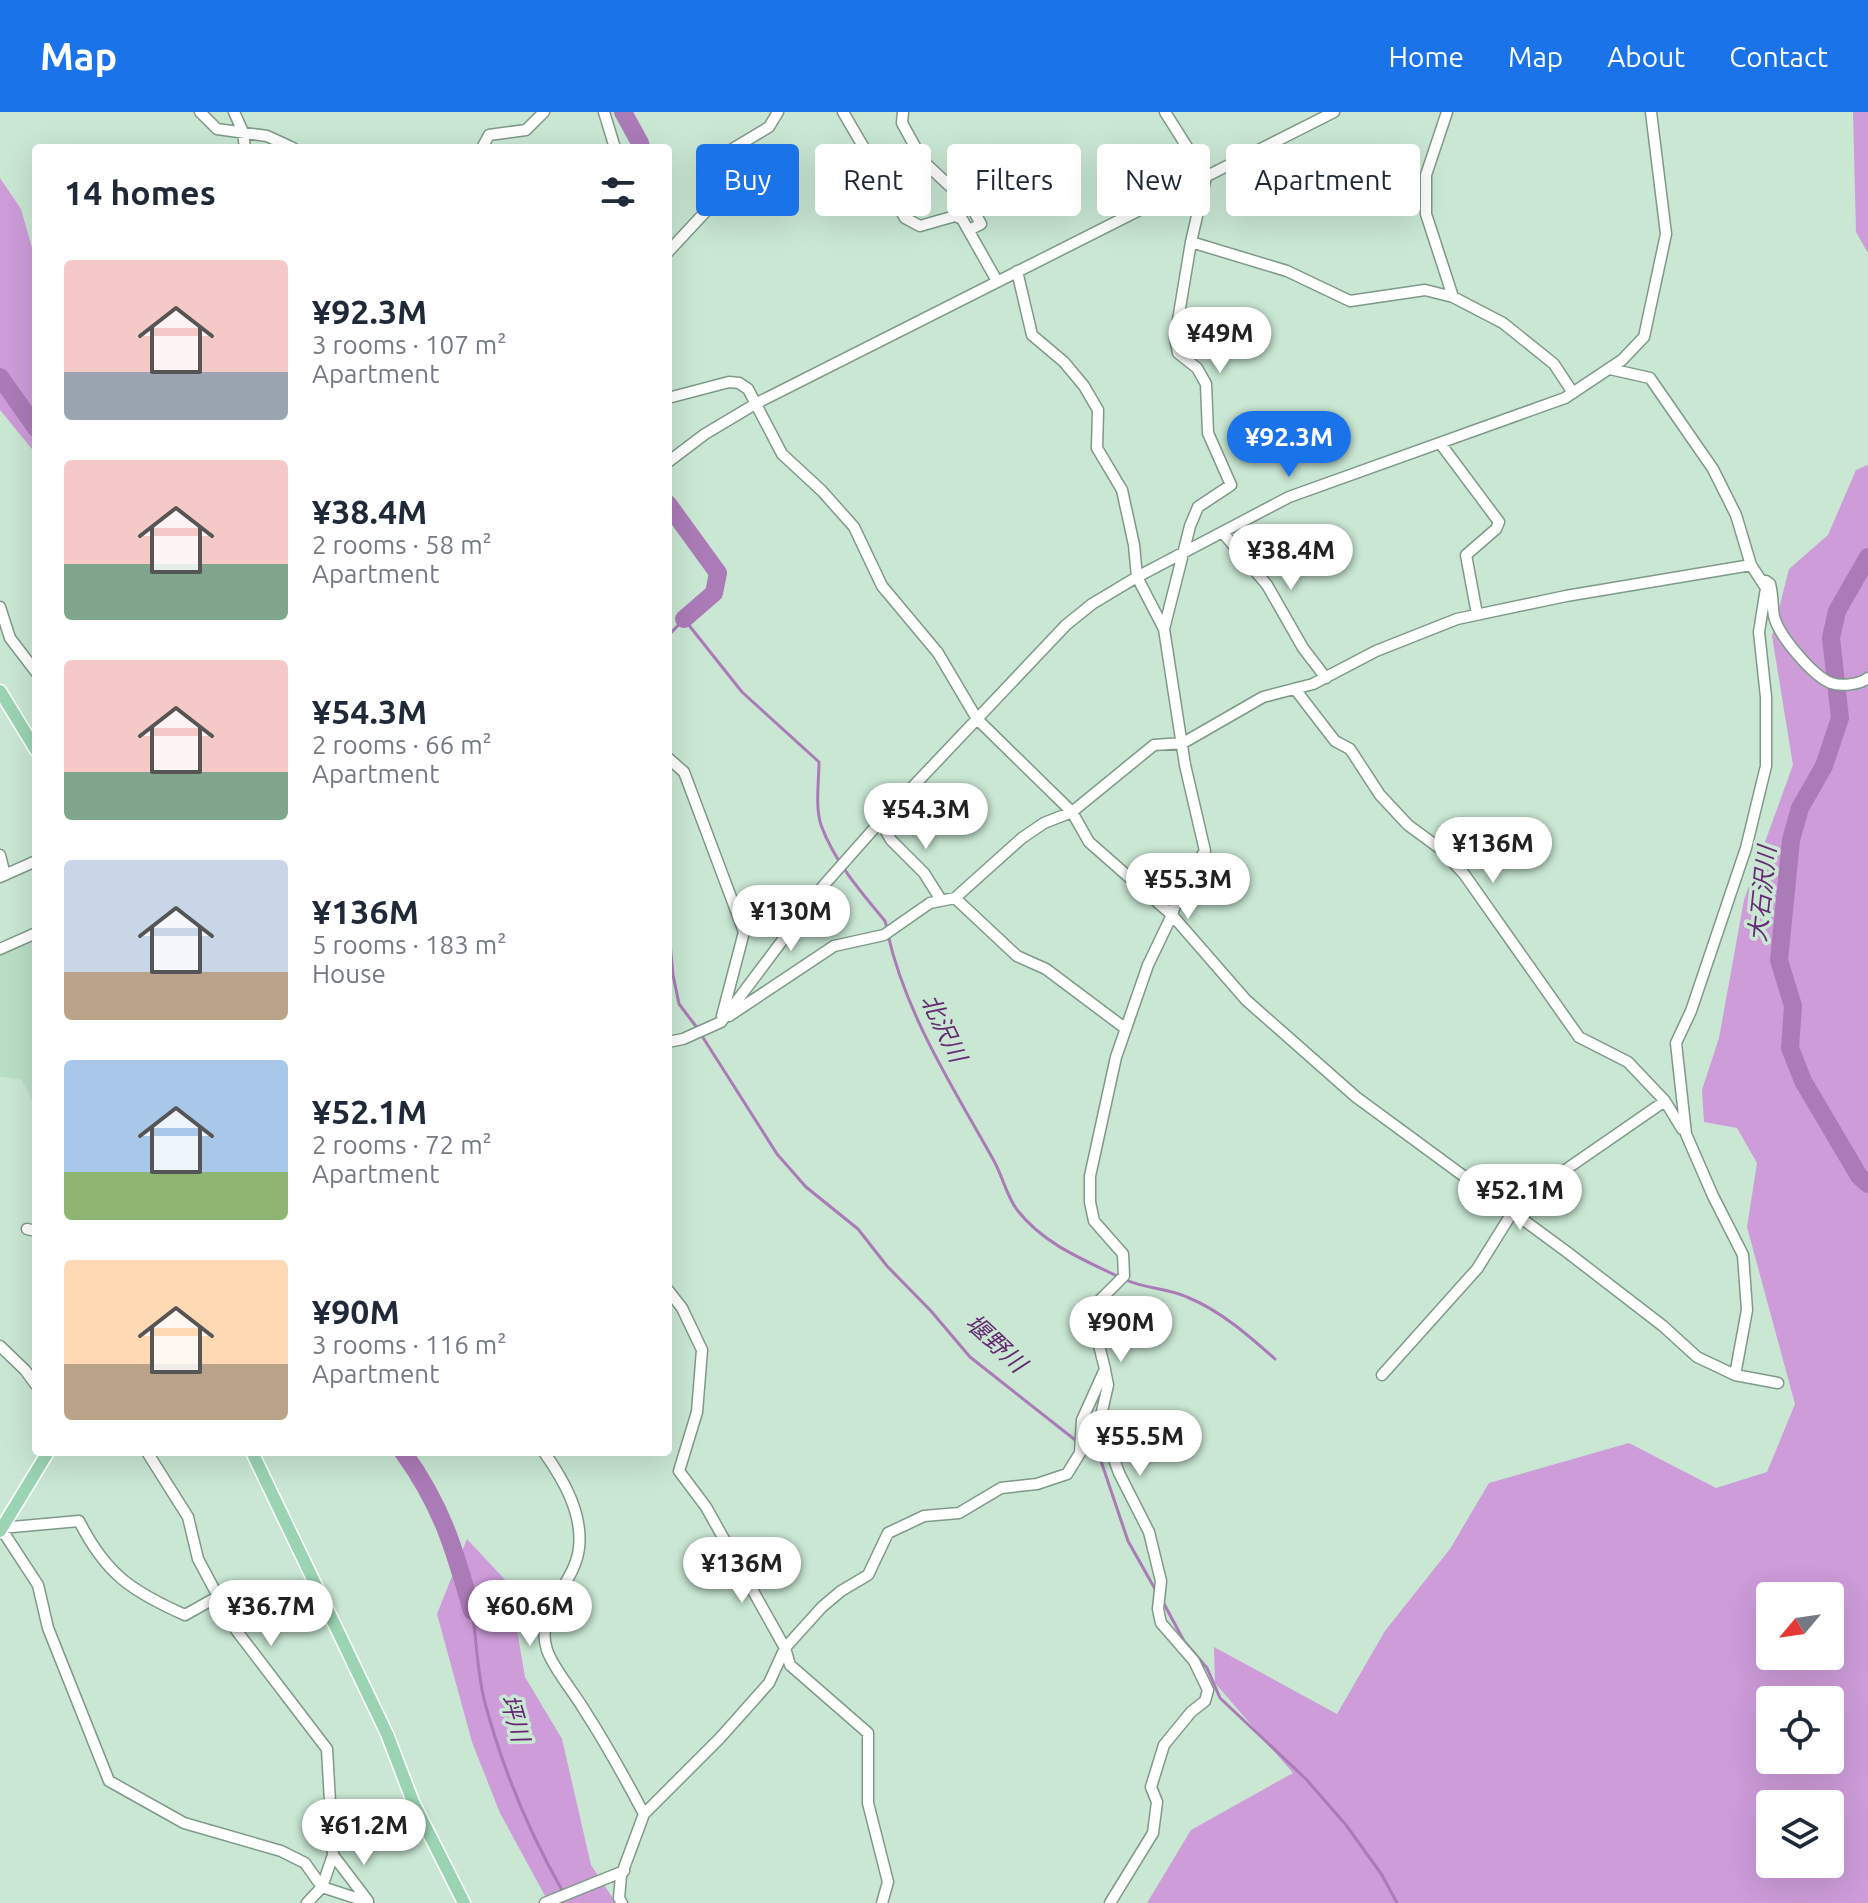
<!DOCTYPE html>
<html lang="en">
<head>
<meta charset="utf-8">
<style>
  :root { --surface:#fff; --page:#f6f6f7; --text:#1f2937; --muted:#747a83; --accent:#1a73e8 }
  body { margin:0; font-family:Ubuntu,"Noto Sans JP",sans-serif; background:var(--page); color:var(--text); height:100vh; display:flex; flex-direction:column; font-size:30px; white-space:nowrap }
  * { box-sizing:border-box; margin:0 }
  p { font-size:26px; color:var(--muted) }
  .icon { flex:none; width:44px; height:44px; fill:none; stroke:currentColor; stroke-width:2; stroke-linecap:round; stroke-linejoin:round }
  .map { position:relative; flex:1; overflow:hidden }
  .sheet { position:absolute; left:32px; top:32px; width:640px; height:1312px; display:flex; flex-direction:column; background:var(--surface); border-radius:8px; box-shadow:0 8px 32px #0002 }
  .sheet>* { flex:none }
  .banner { position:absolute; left:696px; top:32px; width:760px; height:72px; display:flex; gap:16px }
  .needle { width:52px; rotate:241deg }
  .tools { position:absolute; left:1756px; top:1470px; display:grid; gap:16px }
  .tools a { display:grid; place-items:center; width:88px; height:88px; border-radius:8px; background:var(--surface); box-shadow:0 8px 32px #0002; font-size:40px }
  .price { position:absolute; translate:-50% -68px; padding:0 18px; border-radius:28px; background:#fff; color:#222; font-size:26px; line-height:52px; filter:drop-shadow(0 2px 4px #0008) }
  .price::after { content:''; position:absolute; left:50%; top:48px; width:24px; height:18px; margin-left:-12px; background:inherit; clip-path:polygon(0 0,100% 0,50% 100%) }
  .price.current { background:var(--accent); color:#fff }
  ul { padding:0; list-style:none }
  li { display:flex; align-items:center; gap:24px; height:200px; padding:0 32px }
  li span { display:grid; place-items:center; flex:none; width:224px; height:160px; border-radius:8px; color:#555 }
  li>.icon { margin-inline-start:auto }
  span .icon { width:96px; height:96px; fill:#fffc; stroke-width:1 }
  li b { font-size:34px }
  h2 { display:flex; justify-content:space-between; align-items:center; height:96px; padding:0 32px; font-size:34px }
  .tag { padding:0 28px; border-radius:8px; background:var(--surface); box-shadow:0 8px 32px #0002; font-size:28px; line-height:72px }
  .tag.current { background:var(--accent); color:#fff }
  header { display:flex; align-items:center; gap:48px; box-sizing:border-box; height:112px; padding:0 40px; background:var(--accent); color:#fff }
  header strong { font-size:38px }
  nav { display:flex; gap:44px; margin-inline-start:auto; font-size:28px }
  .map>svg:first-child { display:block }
  .built { fill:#b9dec6 }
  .forest { fill:#cd9cd9; fill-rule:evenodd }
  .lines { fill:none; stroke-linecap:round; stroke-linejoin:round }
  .stream { stroke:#ab7bb7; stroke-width:3 }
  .river { stroke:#ab7bb7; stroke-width:18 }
  .minor-casing { stroke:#7e9a88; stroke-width:13 }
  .major-casing { stroke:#fff; stroke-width:15 }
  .minor { stroke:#fff; stroke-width:10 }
  .major { stroke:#9ad4b3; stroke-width:12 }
  .labels { text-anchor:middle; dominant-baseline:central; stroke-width:7; stroke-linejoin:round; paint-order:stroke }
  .water-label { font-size:24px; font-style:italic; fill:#652a73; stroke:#c9e7d3 }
</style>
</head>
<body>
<header>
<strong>Map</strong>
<nav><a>Home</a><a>Map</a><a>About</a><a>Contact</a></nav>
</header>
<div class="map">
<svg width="1868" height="1791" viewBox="0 0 1868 1791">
  <rect width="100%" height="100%" fill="#c9e7d3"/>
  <path class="built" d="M36 825V995L21 967 0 965V841Z"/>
  <path class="forest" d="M1853 0H1868V141L1856 120Z
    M0 66 21 97 36 150V342L0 298Z
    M1868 353V1791H1147L1191 1718 1293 1661 1215 1571 1214 1535 1337 1602 1385 1519 1450 1437 1489 1371 1629 1331 1716 1376 1767 1360 1795 1292 1747 1115 1757 1051 1737 1016 1704 1010 1702 978 1719 926 1744 788 1793 653 1772 524 1789 457 1828 423 1856 358ZM1770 1484H1830V1544H1770ZM1770 1588H1830V1648H1770ZM1770 1692H1830V1752H1770Z
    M467 1427 509 1472 525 1565 562 1627 591 1753 616 1791H549L500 1701 472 1630 437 1502Z"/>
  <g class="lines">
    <path class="stream" d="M668 524 684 507 742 580 819 650C819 669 815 695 821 713 834 749 861 780 885 809L887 816
      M668 810 673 863 679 892 698 917
      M888 823C907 905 954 977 994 1049 1003 1065 1007 1086 1018 1099 1044 1132 1082 1147 1119 1165
      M702 924 777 1042 806 1075 858 1117 887 1154 931 1199 970 1245 1079 1331
      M1126 1168C1146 1177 1168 1176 1187 1185 1221 1199 1248 1223 1275 1247
      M1085 1336 1101 1349 1128 1429 1155 1477
      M1163 1490 1184 1529 1207 1556 1220 1586 1306 1667 1346 1713 1382 1763 1397 1791
      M472 1499C477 1529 477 1562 485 1591 503 1658 529 1720 563 1780"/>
    <path class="river" d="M623 0 640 31 641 36
      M0 265 36 316
      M668 392 718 461 714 481 684 507
      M1868 445 1837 499 1831 526 1840 606 1824 654 1800 696 1791 728 1779 848 1793 894 1790 936 1803 969 1859 1064 1868 1072
      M403 1340C442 1394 454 1436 472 1499"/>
    <g class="minor-casing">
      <path id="minor" d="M200 0 217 17 267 24 293 36
        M234 0 243 20 245 36
        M604 0 615 36
        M843 0 905 106 920 114 955 104 962 107 997 169
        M903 0 902 11 923 49 971 94 981 112 969 118
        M1447 0 1426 63V102L1453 185
        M482 36 489 23 526 18 544 0
        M1191 130 1287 159 1350 189 1425 178 1453 185 1503 211 1554 252 1573 281
        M668 140 721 83 729 39 769 15 778 0
        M1017 159 1032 223 1064 250 1084 274 1098 298 1097 336 1122 378 1134 433 1137 465 1164 517
        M1610 257 1650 266 1713 357 1736 403 1751 453 1766 476 1759 520 1766 585V654L1746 736 1691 899 1676 931 1686 1022 1713 1084 1743 1143 1747 1198 1735 1263
        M668 286 729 270 739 271 748 277 782 342 822 379 854 415 882 474 938 541 977 607 1072 700 1089 730 1172 803 1246 888 1356 985 1567 1140 1663 1214 1697 1245 1735 1263 1778 1271
        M1440 331 1499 410 1496 417 1466 443 1477 502
        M668 350 705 322 757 291 1334 0
        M1223 421 1267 473 1303 536 1326 566
        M1766 469 1770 472C1773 483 1772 493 1774 504 1778 523 1813 564 1831 571 1842 575 1860 572 1868 566
        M0 495 10 526 36 560
        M1295 577 1335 629 1350 637 1380 683 1408 713 1442 738 1464 762 1579 925 1628 950 1665 989
        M668 646 684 660 744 820 722 904
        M880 709 891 728 924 761 941 788
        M0 743 5 763
        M0 765 36 749
        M955 786 1017 844 1046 857 1126 917
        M0 837 36 821
        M729 904 834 834 884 823 930 791 955 786 1022 726 1044 711 1072 700 1154 633 1183 631 1263 585 1313 572 1376 539 1457 507 1566 484 1751 453
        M668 930 683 927 721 910 824 773 886 703 1066 513 1092 492 1137 465 1289 385 1565 286 1622 248 1644 225 1666 122 1651 0
        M27 1117 36 1119
        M668 1178 682 1196 702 1238 697 1300 679 1359 706 1395 785 1536 790 1553 868 1621V1691L888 1770 882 1791
        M0 1234 25 1258 36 1273
        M1105 1258 1108 1273 1100 1308 1119 1361 1149 1420 1161 1469 1158 1497 1161 1511 1194 1549 1208 1578 1205 1589 1191 1600 1164 1633 1151 1675 1157 1690 1153 1721 1110 1791
        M1382 1263 1477 1157 1512 1101 1542 1074 1665 989 1682 1017
        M147 1340 188 1405 198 1447 236 1518 327 1637 333 1743 322 1775 307 1791
        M544 1340C563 1367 583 1401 579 1436 575 1473 534 1498 547 1538 553 1556 573 1579 583 1596 605 1630 625 1666 644 1702
        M0 1415 38 1473 48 1516 109 1669 184 1711 281 1739 305 1751 322 1775 368 1790
        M1 1416 79 1409C106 1462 131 1479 185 1503L217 1485
        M333 1743 368 1789
        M545 1791 624 1759
        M622 1791 619 1786 621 1764 644 1702 720 1626 769 1571 785 1536 822 1495 841 1479 868 1463 888 1421 924 1404 959 1401 1001 1376 1037 1372 1067 1362 1080 1341 1082 1308 1105 1257 1091 1202 1100 1188 1124 1164 1123 1142 1094 1109 1090 1090V1064L1116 945 1148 853 1172 803 1182 772 1205 739 1185 653 1164 517 1190 414 1198 395 1231 373 1208 321 1206 272 1197 256 1178 241 1175 226 1191 130 1206 65 1165 0"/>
    </g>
    <g class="major-casing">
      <path id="major" d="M0 579 36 638
        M252 1340 387 1622 413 1690 464 1791
        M0 1419 48 1340"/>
    </g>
    <use href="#minor" class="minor"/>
    <use href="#major" class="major"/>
  </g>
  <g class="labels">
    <g class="water-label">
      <text transform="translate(1762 782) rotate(-84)">大石沢川</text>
      <text transform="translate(944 916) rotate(64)">北沢川</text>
      <text transform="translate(996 1231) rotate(43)">堰野川</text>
      <text transform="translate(515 1606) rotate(74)">坪川</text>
    </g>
  </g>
</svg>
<div class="tools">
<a><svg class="needle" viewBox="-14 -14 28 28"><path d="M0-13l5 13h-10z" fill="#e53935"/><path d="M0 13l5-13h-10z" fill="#747a83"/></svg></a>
<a><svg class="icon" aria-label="locate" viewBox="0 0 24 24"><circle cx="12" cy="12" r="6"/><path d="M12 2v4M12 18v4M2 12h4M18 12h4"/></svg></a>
<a><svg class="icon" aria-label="layers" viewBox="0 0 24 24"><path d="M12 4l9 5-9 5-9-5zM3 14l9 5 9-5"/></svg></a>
</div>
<b class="price" style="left:1220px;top:263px">¥49M</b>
<b class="price current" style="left:1289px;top:367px">¥92.3M</b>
<b class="price" style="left:1291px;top:480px">¥38.4M</b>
<b class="price" style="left:926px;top:739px">¥54.3M</b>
<b class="price" style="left:1493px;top:773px">¥136M</b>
<b class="price" style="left:1188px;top:809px">¥55.3M</b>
<b class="price" style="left:791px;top:841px">¥130M</b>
<b class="price" style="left:1520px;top:1120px">¥52.1M</b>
<b class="price" style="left:1121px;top:1252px">¥90M</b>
<b class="price" style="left:1140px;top:1366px">¥55.5M</b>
<b class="price" style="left:742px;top:1493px">¥136M</b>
<b class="price" style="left:271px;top:1536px">¥36.7M</b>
<b class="price" style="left:530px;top:1536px">¥60.6M</b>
<b class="price" style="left:364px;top:1755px">¥61.2M</b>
<div class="banner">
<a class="tag current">Buy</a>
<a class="tag">Rent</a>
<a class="tag">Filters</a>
<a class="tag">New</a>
<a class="tag">Apartment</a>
</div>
<section class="sheet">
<h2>14 homes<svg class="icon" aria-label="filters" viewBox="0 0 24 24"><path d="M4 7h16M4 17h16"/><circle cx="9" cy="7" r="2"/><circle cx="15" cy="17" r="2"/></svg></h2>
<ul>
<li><span style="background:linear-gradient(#f6c9c9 70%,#9aa5b1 0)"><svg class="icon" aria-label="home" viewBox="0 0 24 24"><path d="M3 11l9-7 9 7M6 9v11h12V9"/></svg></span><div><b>¥92.3M</b><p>3 rooms · 107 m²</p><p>Apartment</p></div></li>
<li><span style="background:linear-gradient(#f6c9c9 65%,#7fa58c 0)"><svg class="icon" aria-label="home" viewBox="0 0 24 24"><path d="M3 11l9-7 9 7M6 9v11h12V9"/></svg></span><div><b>¥38.4M</b><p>2 rooms · 58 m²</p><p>Apartment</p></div></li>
<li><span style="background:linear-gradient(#f6c9c9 70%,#7fa58c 0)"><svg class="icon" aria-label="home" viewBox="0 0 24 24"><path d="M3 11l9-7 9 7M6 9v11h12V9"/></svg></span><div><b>¥54.3M</b><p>2 rooms · 66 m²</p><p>Apartment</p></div></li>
<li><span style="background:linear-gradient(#c9d6e8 70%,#b9a48a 0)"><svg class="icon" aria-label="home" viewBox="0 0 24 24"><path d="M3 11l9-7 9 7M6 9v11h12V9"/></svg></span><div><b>¥136M</b><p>5 rooms · 183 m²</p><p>House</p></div></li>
<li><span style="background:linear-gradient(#a9c7e8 70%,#8fb573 0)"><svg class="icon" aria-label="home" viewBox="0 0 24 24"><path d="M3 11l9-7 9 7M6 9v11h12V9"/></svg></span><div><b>¥52.1M</b><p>2 rooms · 72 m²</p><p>Apartment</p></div></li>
<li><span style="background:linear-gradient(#ffd9b3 65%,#b9a48a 0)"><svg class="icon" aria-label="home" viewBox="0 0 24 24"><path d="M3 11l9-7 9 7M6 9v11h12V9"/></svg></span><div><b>¥90M</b><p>3 rooms · 116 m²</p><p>Apartment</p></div></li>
</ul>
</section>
</div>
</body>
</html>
